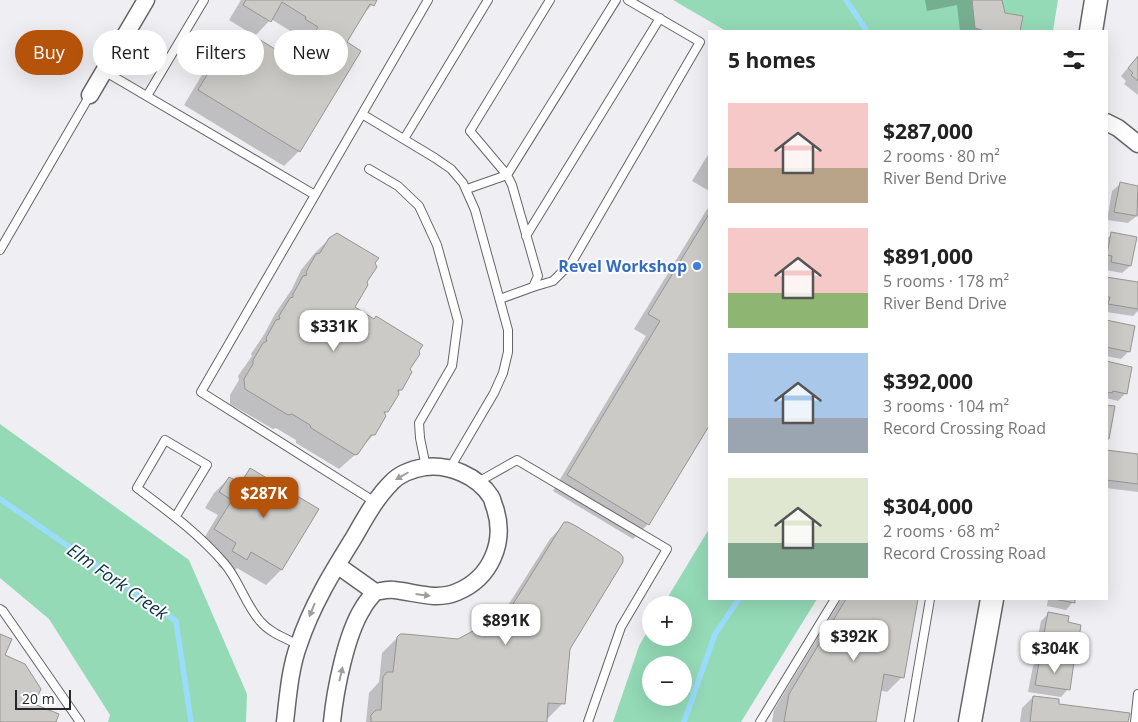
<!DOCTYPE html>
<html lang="en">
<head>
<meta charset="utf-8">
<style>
  :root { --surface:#fff; --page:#f6f6f6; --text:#222; --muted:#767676; --accent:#b45309 }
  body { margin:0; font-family:"Open Sans",sans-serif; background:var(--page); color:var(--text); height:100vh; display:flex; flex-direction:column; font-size:19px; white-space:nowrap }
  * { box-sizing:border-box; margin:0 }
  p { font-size:16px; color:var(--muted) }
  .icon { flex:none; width:28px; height:28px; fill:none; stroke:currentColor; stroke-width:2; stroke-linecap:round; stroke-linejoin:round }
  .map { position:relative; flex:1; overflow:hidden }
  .sheet { position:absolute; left:708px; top:30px; width:400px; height:570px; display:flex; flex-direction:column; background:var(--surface); border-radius:0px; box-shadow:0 5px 20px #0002 }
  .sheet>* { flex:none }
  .hud { position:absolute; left:15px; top:30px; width:475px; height:45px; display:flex; gap:10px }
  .buttons { position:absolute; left:642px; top:596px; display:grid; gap:10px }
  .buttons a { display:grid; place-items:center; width:50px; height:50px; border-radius:50%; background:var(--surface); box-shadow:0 5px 20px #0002; font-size:25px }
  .scale { position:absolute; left:15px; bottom:12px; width:56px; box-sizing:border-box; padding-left:5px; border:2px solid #272729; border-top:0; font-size:14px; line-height:18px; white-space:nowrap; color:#272729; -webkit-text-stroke:4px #fcfdff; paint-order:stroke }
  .price { position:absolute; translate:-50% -42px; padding:0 11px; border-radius:10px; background:#fff; color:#222; font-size:16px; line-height:32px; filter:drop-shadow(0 1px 2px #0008) }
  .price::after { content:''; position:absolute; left:50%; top:30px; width:15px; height:11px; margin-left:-8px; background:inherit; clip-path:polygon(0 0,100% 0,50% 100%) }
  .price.current { background:var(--accent); color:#fff }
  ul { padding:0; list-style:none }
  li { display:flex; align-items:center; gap:15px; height:125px; padding:0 20px }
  li span { display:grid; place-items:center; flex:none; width:140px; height:100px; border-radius:0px; color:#555 }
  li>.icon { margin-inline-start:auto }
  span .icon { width:60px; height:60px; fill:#fffc; stroke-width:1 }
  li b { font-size:21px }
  h2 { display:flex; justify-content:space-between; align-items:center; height:60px; padding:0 20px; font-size:21px }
  .chip { padding:0 18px; border-radius:22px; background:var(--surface); box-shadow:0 5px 20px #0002; font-size:18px; line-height:45px }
  .chip.current { background:var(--accent); color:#fff }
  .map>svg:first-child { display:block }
  .green { fill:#94dab7; fill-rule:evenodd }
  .shadow { fill:#0003 }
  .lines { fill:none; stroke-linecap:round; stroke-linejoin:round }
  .stream { stroke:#9adcfc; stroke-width:5.5 }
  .building { fill:#cccac6; stroke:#979592 }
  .lane-casing { stroke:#656568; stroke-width:10 }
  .street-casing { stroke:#656568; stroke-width:19 }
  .secondary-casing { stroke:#656568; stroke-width:25 }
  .lane { stroke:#fff; stroke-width:8 }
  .street { stroke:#fff; stroke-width:16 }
  .secondary { stroke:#fff; stroke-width:22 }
  .oneway { fill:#9e9e9f }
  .shop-dot { fill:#3f7fe0; stroke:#fcfdff; stroke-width:2 }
  .labels { text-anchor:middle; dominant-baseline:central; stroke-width:4; stroke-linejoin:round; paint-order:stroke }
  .shop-label { font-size:16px; font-weight:bold; fill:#366cbe; stroke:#fcfdff; text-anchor:end }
  .water-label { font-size:18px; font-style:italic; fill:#0d3445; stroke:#fcfdff }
</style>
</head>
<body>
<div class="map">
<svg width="1138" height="722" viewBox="0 0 1138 722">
  <rect width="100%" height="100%" fill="#efeff3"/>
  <path class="green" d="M673 0H1058L1053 31H726Z
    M0 424 189 560 247 694 246 722H108L110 715 49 619 0 578Z
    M709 529V599H817L741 722H613L639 646 651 625V638H684V605H663ZM651 665H684V698H651Z"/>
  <path class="shadow" d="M241 0H376L360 18 345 42 299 151 284 166 184 105 209 63 224 48 240 57 257 40 292 61 304 42 291 34 292 32 271 19 255 36 229 20Z
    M925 0H1001L1004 14 1022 17 1019 31H960L957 5 927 11Z
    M1138 56V95L1124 84 1126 81 1121 76Z
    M709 153V191L692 181Z
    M1120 184 1138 187V215L1128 223 1107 220 1112 191Z
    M709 206V424L648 524 633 539 553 491 646 336 634 329Z
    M1112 234 1130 266 1122 273 1106 270V239Z
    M329 239 366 281 353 307 409 368 401 389 384 415 374 434 357 453 339 469 296 443V440L276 428 273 429 230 404V395L239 380 238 376 252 356 251 354 265 333 275 314 292 289 301 270 314 254Z
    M1106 278 1138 283V311L1133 316 1106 312Z
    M1106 321 1129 351 1121 359 1106 356Z
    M1106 362 1126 393 1118 401 1106 398Z
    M1106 451 1138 455V492L1106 488Z
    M250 470 317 509 281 570 266 585 237 568 231 574 218 566 222 558 200 545 218 515 205 508 214 493 229 478 237 483Z
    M565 523 569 649 563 703 548 718H546L545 722H366L369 693 379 682 382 653 400 635 458 640 500 618 550 539Z
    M841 599H916L902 677 887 692 880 690 874 722H772L774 710Z
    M1048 599H1074L1073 602 1066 610 1047 606Z
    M1048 614 1066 623 1076 650 1068 658 1035 652 1041 621Z
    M1041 658 1068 689 1061 697 1028 692 1033 666Z
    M1033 697 1057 705 1127 722H1020L1022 708Z"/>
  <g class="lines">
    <path class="stream" d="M846 0 867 31
      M0 499 176 621 191 722
      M684 722 715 634 739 599"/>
  </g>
  <path class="building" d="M246 0H377L374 6 370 4 347 42 361 51 300 152 198 90 224 46 244 58 257 38 296 62 318 27 305 19 306 17 282 2 271 22 243 5Z
    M972 0H1002L1005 13 1023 16 1020 31H985L975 28Z
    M1138 56V81L1131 75 1133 73 1128 68Z
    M1120 182 1138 186 1137 216 1114 212Z
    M709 214V426L649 525 567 475 660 321 648 314Z
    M1111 232 1137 237 1131 266 1111 262 1112 256 1107 255Z
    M337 233 379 258 375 263 377 267 367 282 368 285 355 307 374 319 376 316 423 345 419 351 420 354 410 369 412 372 402 390H398L399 394 388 412H384L386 416 375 435H371L358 454 355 455 311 428 310 425 292 414 288 415 245 389 244 379 253 364V360L263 343 267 341 266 338 276 320 280 319 279 316 290 298 293 297V294L303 276 307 275 306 272 316 254 320 253 329 238Z
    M1106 277 1138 282V309L1108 304 1110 297H1106Z
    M1106 320 1135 326 1130 352 1106 347Z
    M1106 361 1132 367 1127 394 1113 391 1112 393 1106 392Z
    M1106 405 1115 406 1109 439H1106Z
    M1106 450 1138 454V484L1106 480Z
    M250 468 319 509 282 570 251 552 247 560 232 551 236 543 214 529 232 500 219 492 229 477 241 483Z
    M564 522H568L576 526 620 553 623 557V562L570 649 565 704 548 703 547 722H371V715L376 710H381L383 677 387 672H393L397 637 400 634H405L458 639 508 612Z
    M846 599H918L904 678 884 674 876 722H784L789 694Z
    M1054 599H1075V603Z
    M1048 612 1069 616 1068 622 1081 625 1077 651 1042 644Z
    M0 634 12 639 5 655 25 664 41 689 34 704 59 714 56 722H0Z
    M1040 657 1074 662 1070 690 1035 685Z
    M1033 696 1059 699V704L1130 713 1128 722H1030Z"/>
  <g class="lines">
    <g class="lane-casing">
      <path id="lane" d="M550 0 470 131 507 175 616 0
        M104 71 315 195
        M147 96 204 0
        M362 114 435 158 451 169 463 183 475 210 508 330V352L503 373 494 393 450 468
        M404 139 488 0
        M369 169 398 186 419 206 437 245 458 321 452 366 419 423 420 438 426 467
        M467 189 507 175 512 185 538 276 533 287 500 299
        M526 236 660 18
        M0 250 90 95
        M533 287 553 281 572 262 700 42 628 0
        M478 482 517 460 667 549 621 627 588 722
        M375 502 201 392 428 0
        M176 516 207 465 165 440 137 488C169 512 198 533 224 563 239 580 245 604 260 621 270 633 285 638 299 645
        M0 609 3 611 80 722
        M760 722 835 599
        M909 722 930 599
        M1135 722 1138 694"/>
    </g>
    <g class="street-casing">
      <path id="street" d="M90 95 146 0
        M1106 122 1118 128 1138 144
        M337 565 375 592
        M285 722C288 696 290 668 299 644 312 605 332 573 353 539 364 520 375 499 391 483 399 474 413 469 425 467 449 464 478 476 491 497 493 500 493 504 495 508 506 542 491 578 457 592 436 601 415 592 394 590 388 589 381 591 375 592 371 597 366 602 363 608 346 634 335 691 332 722"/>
    </g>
    <g class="secondary-casing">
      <path id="secondary" d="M1091 31 1096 0
        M970 722 992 599"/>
    </g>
    <use href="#lane" class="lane"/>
    <use href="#street" class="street"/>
    <use href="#secondary" class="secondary"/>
  </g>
  <defs><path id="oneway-solid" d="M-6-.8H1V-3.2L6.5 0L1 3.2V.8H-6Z" transform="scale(1.25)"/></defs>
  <g class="oneway">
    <use href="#oneway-solid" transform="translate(402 476) rotate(150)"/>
    <use href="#oneway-solid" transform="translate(423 595) rotate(7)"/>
    <use href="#oneway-solid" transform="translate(312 610) rotate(112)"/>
    <use href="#oneway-solid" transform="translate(341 674) rotate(-77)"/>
  </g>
  <circle class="shop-dot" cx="697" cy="266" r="5"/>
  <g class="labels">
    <g class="shop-label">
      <text x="687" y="266">Revel Workshop</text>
    </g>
    <g class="water-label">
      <text transform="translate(118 581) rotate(35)">Elm Fork Creek</text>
    </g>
  </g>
</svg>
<div class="buttons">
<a>+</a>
<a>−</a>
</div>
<div class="scale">20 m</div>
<b class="price" style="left:334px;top:352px">$331K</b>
<b class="price current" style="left:264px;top:519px">$287K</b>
<b class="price" style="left:506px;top:646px">$891K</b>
<b class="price" style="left:854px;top:662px">$392K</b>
<b class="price" style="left:1055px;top:674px">$304K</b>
<div class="hud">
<a class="chip current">Buy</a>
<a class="chip">Rent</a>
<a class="chip">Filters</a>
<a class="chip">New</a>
</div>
<section class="sheet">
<h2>5 homes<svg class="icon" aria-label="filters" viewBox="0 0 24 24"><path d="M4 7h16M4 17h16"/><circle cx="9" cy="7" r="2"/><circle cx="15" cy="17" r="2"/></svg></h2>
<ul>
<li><span style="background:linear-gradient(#f6c9c9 65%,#b9a48a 0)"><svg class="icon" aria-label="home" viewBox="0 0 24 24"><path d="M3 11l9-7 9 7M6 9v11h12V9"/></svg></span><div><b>$287,000</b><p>2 rooms · 80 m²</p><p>River Bend Drive</p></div></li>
<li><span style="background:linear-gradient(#f6c9c9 65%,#8fb573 0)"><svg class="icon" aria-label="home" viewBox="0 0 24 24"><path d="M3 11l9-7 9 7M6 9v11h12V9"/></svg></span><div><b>$891,000</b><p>5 rooms · 178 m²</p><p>River Bend Drive</p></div></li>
<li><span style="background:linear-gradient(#a9c7e8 65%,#9aa5b1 0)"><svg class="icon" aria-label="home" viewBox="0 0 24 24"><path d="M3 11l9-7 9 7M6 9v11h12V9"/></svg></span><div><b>$392,000</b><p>3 rooms · 104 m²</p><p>Record Crossing Road</p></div></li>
<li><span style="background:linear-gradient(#dfe7d0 65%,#7fa58c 0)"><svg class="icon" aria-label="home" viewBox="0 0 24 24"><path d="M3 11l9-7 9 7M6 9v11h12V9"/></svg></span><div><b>$304,000</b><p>2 rooms · 68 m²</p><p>Record Crossing Road</p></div></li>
</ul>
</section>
</div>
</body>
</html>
